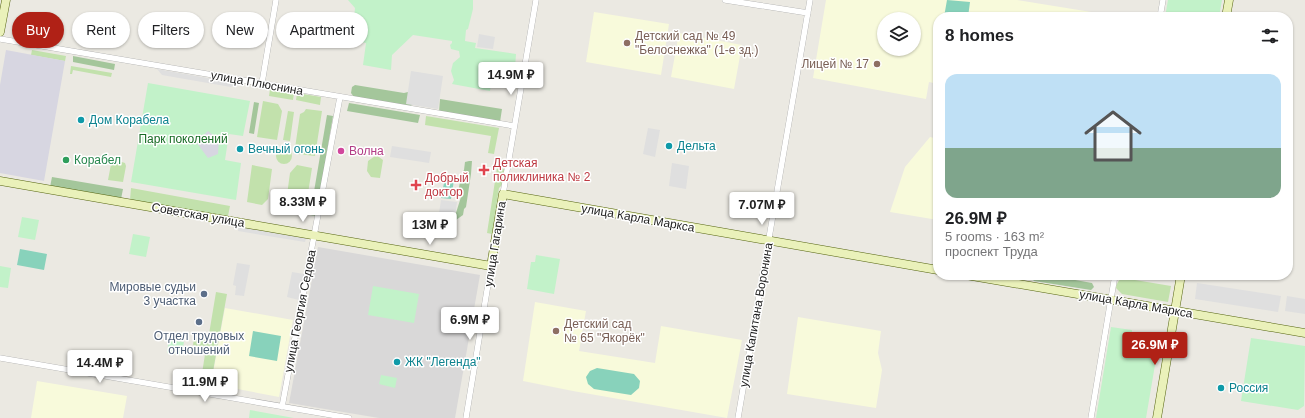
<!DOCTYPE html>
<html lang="en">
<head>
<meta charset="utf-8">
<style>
  :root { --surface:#fff; --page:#f2f2f2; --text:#202124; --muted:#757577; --accent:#b02116 }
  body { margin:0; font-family:Arial,sans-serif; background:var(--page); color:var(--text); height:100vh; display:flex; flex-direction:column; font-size:15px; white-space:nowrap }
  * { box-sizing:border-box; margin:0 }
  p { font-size:13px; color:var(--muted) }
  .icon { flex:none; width:22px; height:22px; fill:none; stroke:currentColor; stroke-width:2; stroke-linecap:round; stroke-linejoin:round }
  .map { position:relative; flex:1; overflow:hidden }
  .panel { position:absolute; left:933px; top:12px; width:360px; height:268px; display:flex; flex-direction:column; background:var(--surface); border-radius:16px; box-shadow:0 1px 3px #0004 }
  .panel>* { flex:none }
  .hud { position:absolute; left:12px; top:12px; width:380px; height:36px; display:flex; gap:8px }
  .controls { position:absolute; left:877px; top:12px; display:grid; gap:8px }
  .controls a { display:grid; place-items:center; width:44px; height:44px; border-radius:50%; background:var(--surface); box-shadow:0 1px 3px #0004; font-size:20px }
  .price { position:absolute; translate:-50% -34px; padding:0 9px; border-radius:4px; background:#fff; color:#222; font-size:13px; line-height:26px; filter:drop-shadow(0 1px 2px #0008) }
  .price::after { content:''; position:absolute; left:50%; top:24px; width:12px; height:9px; margin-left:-6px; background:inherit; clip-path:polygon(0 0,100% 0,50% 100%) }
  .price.active { background:var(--accent); color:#fff }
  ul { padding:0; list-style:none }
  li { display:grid; align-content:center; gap:8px; height:212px; padding:0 12px }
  li span { display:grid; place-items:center; height:124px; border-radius:12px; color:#555 }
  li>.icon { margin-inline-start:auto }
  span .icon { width:72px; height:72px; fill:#fffc; stroke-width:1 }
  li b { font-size:17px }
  h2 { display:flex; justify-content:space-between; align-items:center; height:48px; padding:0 12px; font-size:17px }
  .tag { padding:0 14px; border-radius:18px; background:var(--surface); box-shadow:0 1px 3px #0004; font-size:14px; line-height:36px }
  .tag.active { background:var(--accent); color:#fff }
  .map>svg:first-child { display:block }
  .residential { fill:#d9d8d8 }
  .education { fill:#f8fadb; fill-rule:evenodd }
  .grass { fill:#c2e1ac }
  .forest { fill:#a4c69b }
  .park { fill:#c2f2c9 }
  .pitch { fill:#88d2bb }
  .parking { fill:#dfdfdf }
  .plaza { fill:#d7d6e1 }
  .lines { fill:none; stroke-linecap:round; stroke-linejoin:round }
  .street-casing { stroke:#9f9f9f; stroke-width:6 }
  .secondary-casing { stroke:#546310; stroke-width:9 }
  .street { stroke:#fff; stroke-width:5.5 }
  .secondary { stroke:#eaf1ba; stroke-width:8 }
  .education-dot { fill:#8d6e63; stroke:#fff; stroke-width:1.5 }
  .culture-dot { fill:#0f9aa8; stroke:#fff; stroke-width:1.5 }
  .hotel-dot { fill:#d1479c; stroke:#fff; stroke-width:1.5 }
  .leisure-dot { fill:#2e9e5b; stroke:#fff; stroke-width:1.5 }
  .health-dot { fill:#e0444e; stroke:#fff; stroke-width:1.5 }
  .service-dot { fill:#5c6f8a; stroke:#fff; stroke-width:1.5 }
  .labels { text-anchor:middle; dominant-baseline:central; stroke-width:3; stroke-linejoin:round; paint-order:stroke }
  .education-label { font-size:12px; fill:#785e54; stroke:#fff; text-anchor:start }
  .street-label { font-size:12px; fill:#1b1b1b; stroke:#fff }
  .culture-label { font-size:12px; fill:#0d838f; stroke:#fff; text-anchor:start }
  .park-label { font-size:12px; fill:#176b24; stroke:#fff }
  .hotel-label { font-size:12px; fill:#b23c85; stroke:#fff; text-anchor:start }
  .leisure-label { font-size:12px; fill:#27864d; stroke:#fff; text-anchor:start }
  .health-label { font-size:12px; fill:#be3a42; stroke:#fff; text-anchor:start }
  .service-label { font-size:12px; fill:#4e5e75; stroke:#fff; text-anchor:end }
</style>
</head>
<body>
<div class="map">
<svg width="1305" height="418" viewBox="0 0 1305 418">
  <rect width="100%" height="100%" fill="#ebe9e2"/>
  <path class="residential" d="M318 247 480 275 455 418H379L289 403Z"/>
  <path class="education" d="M826 0H1017L1122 17H938V84L929 82 926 99 813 78ZM884 19H914V49H884Z
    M594 12 669 24 661 75 586 62Z
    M679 33 742 45 734 89 671 77Z
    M930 137 938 139V220L890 212 905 167Z
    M535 302 586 311 579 351 655 363 661 326 742 340 727 418 573 391 523 381Z
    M225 308 293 320 279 397 211 384Z
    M798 317 881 331 878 353 882 370 876 408 787 394Z
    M37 381 127 396 123 418H31Z"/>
  <path class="grass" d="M32 50 66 56 65 61 31 55Z
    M71 66 112 73 111 77 73 70 72 74H70Z
    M270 89 294 93 293 100 269 96Z
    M297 93 321 97 320 105 296 100Z
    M263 101 278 104 282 111 277 140 257 137Z
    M306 109 322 111 315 156 298 154 295 148 300 114 304 112Z
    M288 111 294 112 290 141 283 140Z
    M426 116 499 128 494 154 488 153 491 136 425 125Z
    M276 156a8 8 0 1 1 16 0a8 8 0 1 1-16 0Z
    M375 156 379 157 383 160 380 178 371 177 367 171 368 161Z
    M112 159 125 163 126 166 123 182 108 180Z
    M252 165 272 169 268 199 262 205 247 202Z
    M297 165 312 168 305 212 290 209 286 202 290 173Z
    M497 168 505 169 502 185 499 188 492 234 487 233Z
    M131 188 230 206 228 216 130 200Z
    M1123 278 1171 286 1168 302 1122 294 1116 288C1117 283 1118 280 1123 278Z
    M216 292 227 294 210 388 200 386 206 348 193 345 194 338 208 340Z"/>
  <path class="forest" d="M73 56 115 64 114 70 73 62Z
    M355 85 404 93 408 92 412 96 414 102 410 107 354 97 351 93 352 87Z
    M440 99 502 109 500 122 439 112Z
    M254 102 259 103 254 134 249 133Z
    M349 103 420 115 418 123 347 111Z
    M327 115 333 116 316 216 310 215Z
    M469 161H472L471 174 466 207 464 209 463 215 456 220 455 216 461 197 458 194 461 175 464 170 465 162Z
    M52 177 123 189 121 199 50 187Z
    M1033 275H1047L1092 283 1094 287 1091 290 1034 281 1032 279Z"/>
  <path class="park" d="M348 0H473V9L468 29 466 30 465 41 476 43 475 48 516 54 515 68 494 64 490 91 452 84 454 80 451 71 453 63 460 57 459 51 451 49 450 45 452 43V41L413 35 392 55 391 70 363 65 366 43 352 40 355 8Z
    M1168 0H1222L1219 17H1165Z
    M148 83 250 101 243 136 229 134 225 160 241 163 236 200 131 182Z
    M22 217 39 220 35 240 18 237Z
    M133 234 150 237 146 257 129 254Z
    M536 255 560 259 554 294 527 289 531 262H535Z
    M0 266 11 268 8 288 0 287Z
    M373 286 419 294 414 323 368 315Z
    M1111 327 1132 330V335L1143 337 1150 334 1147 346 1150 359H1156L1146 418H1096Z
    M1251 338 1305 346 1304 406 1298 410 1241 401Z
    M169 340 184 342 181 355 167 353Z
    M381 375 397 378 395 388 379 384Z
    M250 410 294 418H249Z"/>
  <path class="pitch" d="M947 0 970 2 968 17H944Z
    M445 178 454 180 451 199 441 198Z
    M20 249 47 254 44 270 17 265Z
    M253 331 281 336 277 361 249 356Z
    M597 368 634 374 640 381 639 388 631 395 594 389 588 384 586 377 590 371Z"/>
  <path class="parking" d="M479 34 495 37 493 49 477 47Z
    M157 69 236 83 231 87 162 75Z
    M411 71 443 76 438 109 406 104Z
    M648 128 660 130 655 157 643 154Z
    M392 146 431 152 429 163 390 157Z
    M672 163 689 166 686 189 669 186Z
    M441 200 457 202 455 216 439 213Z
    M239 226 306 238 305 242 238 231Z
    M237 263 250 265 244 296 235 295 236 286 233 285Z
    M292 272 304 274 299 300 287 297Z
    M1197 283 1281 296 1278 312 1195 299Z
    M1287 296 1305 299V314L1285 311Z"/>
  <path class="plaza" d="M6 50 65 61 44 181 0 173V85Z
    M208 131 219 140 218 154 208 158 196 142Z"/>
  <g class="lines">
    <g class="street-casing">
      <path id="street" d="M725 0 808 13
        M1160 17 1163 0
        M0 39 514 126
        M262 83 276 0
        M503 194 536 0
        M0 358 349 418
        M282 407 340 97
        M466 418 491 266
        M738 418 810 0
        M1091 418 1115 275"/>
    </g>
    <g class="secondary-casing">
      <path id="secondary" d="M1226 17 1229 0
        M0 32 6 0
        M0 181 491 266 503 194 938 270
        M966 275 1305 333
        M1157 418 1181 275"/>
    </g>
    <use href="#street" class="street"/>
    <use href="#secondary" class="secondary"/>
  </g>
  <g class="education-dot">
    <circle cx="627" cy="43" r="4"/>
    <circle cx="877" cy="64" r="4"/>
    <circle cx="556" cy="331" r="4"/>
  </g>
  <g class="culture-dot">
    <circle cx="81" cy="120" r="4"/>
    <circle cx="669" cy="146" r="4"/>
    <circle cx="240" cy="149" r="4"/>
    <circle cx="397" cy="362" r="4"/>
    <circle cx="1221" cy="388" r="4"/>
  </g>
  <circle class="hotel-dot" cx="341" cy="151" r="4"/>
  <circle class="leisure-dot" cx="66" cy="160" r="4"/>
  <g class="health-dot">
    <path d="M482 164h4v4h4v4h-4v4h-4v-4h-4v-4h4z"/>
    <path d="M414 179h4v4h4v4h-4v4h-4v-4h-4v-4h4z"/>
  </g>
  <g class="service-dot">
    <circle cx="204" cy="294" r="4"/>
    <circle cx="199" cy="322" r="4"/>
  </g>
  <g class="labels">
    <g class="education-label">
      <text x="635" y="36">Детский сад № 49<tspan x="635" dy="14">"Белоснежка" (1-е зд.)</tspan></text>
      <text x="869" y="64" text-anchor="end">Лицей № 17</text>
      <text x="564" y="324">Детский сад<tspan x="564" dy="14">№ 65 "Якорёк"</tspan></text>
    </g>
    <g class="street-label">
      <text transform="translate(257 83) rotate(10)">улица Плюснина</text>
      <text transform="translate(198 215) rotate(10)">Советская улица</text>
      <text transform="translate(638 218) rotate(10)">улица Карла Маркса</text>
      <text transform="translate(495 244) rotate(-81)">улица Гагарина</text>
      <text transform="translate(1136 304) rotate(10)">улица Карла Маркса</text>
      <text transform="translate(300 311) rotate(-79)">улица Георгия Седова</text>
      <text transform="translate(756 315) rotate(-80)">улица Капитана Воронина</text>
    </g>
    <g class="culture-label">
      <text x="89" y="120">Дом Корабела</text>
      <text x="677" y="146">Дельта</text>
      <text x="248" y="149">Вечный огонь</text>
      <text x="405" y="362">ЖК "Легенда"</text>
      <text x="1229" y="388">Россия</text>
    </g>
    <g class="park-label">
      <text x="183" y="139">Парк поколений</text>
    </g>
    <g class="hotel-label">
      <text x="349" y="151">Волна</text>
    </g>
    <g class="leisure-label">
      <text x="74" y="160">Корабел</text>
    </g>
    <g class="health-label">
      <text x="493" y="163">Детская<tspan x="493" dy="14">поликлиника № 2</tspan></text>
      <text x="425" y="178">Добрый<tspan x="425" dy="14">доктор</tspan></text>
    </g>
    <g class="service-label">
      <text x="196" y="287">Мировые судьи<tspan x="196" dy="14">3 участка</tspan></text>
      <text x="199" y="336" text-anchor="middle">Отдел трудовых<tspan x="199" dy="14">отношений</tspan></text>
    </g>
  </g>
</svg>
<div class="controls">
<a><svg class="icon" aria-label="layers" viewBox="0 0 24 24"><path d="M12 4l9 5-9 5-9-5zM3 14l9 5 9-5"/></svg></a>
</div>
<b class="price" style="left:511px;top:96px">14.9M ₽</b>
<b class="price" style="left:303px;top:223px">8.33M ₽</b>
<b class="price" style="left:762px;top:226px">7.07M ₽</b>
<b class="price" style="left:430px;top:246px">13M ₽</b>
<b class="price" style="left:470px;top:341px">6.9M ₽</b>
<b class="price active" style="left:1155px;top:366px">26.9M ₽</b>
<b class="price" style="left:100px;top:384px">14.4M ₽</b>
<b class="price" style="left:205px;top:403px">11.9M ₽</b>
<div class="hud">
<a class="tag active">Buy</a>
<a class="tag">Rent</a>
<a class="tag">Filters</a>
<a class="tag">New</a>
<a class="tag">Apartment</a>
</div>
<section class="panel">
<h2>8 homes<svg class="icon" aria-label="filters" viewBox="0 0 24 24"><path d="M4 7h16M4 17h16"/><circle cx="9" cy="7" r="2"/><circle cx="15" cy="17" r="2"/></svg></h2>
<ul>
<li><span style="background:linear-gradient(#bfe0f5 60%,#7fa58c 0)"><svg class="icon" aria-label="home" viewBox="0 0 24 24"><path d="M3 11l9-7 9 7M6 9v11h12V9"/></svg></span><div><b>26.9M ₽</b><p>5 rooms · 163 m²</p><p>проспект Труда</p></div></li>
</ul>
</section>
</div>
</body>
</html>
